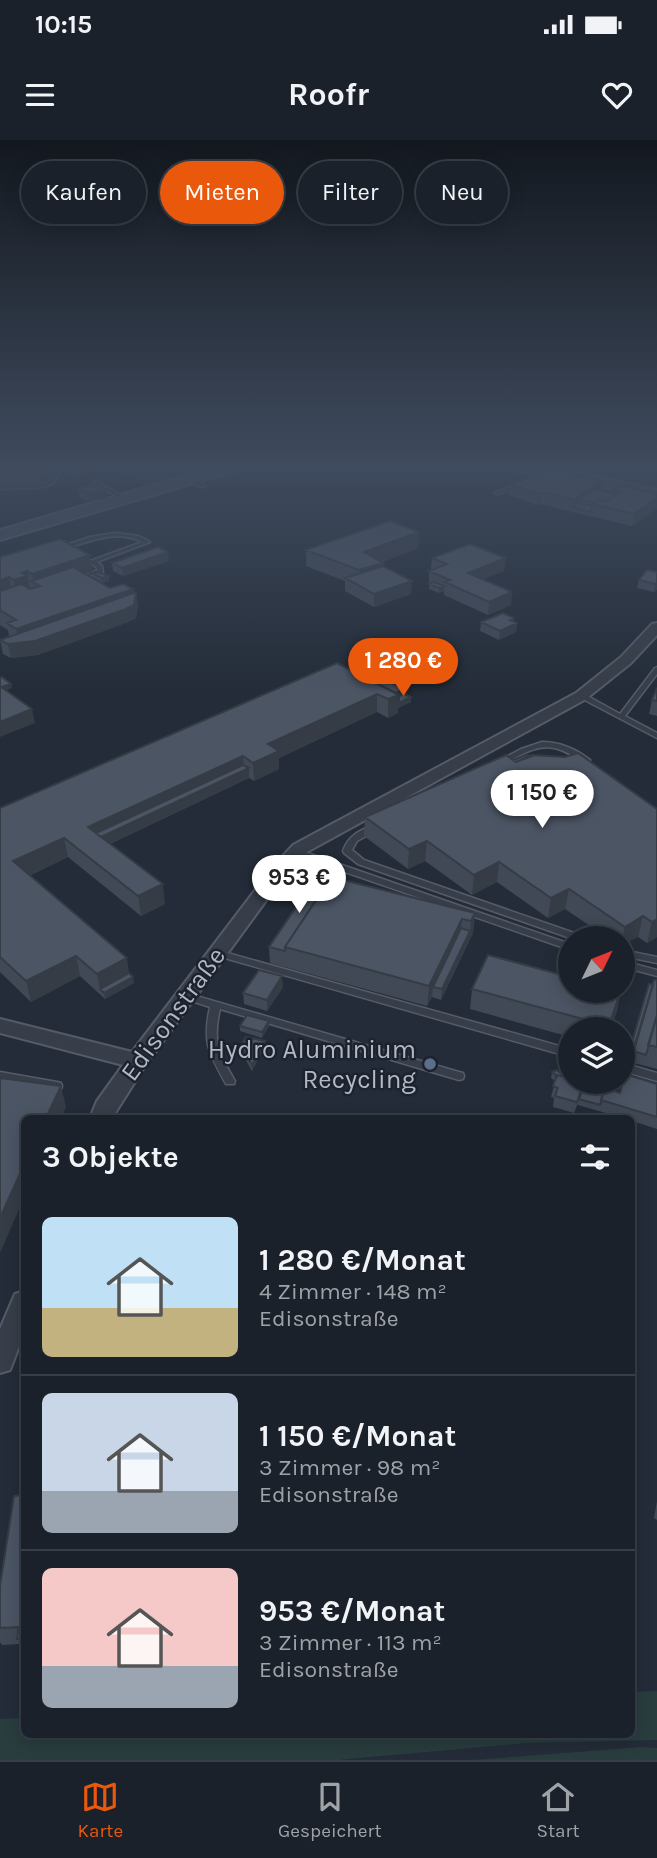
<!DOCTYPE html>
<html lang="de">
<head>
<meta charset="utf-8">
<style>
  :root { --surface:#1a212a; --page:#232932; --text:#f1f3f6; --muted:#9fa3a8; --line:#383e47; --accent:#ea580c }
  body { margin:0; font-family:Karla,sans-serif; background:var(--page); color:var(--text); height:100vh; display:flex; flex-direction:column; font-size:26px; white-space:nowrap }
  * { box-sizing:border-box; margin:0 }
  p { font-size:23px; color:var(--muted) }
  .icon { flex:none; width:38px; height:38px; fill:none; stroke:currentColor; stroke-width:2; stroke-linecap:round; stroke-linejoin:round }
  .map { position:relative; flex:1; overflow:hidden }
  .drawer { position:absolute; left:21px; top:975px; width:614px; height:623px; display:flex; flex-direction:column; background:var(--surface); border-radius:10px; box-shadow:0 4px 18px #0003,0 0 0 2px var(--line) }
  .drawer>* { flex:none }
  .guide { position:absolute; left:21px; top:21px; width:616px; height:63px; display:flex; gap:14px }
  .needle { width:46px; rotate:47deg }
  .tools { position:absolute; left:558px; top:786px; display:grid; gap:14px }
  .tools a { display:grid; place-items:center; width:77px; height:77px; border-radius:50%; background:var(--surface); box-shadow:0 4px 18px #0003,0 0 0 2px var(--line); font-size:35px }
  .price { position:absolute; translate:-50% -60px; padding:0 16px; border-radius:24px; background:#fff; color:#222; font-size:23px; line-height:46px; filter:drop-shadow(0 2px 4px #0008) }
  .price::after { content:''; position:absolute; left:50%; top:42px; width:21px; height:16px; margin-left:-10px; background:inherit; clip-path:polygon(0 0,100% 0,50% 100%) }
  .price.current { background:var(--accent); color:#fff }
  ul { padding:0; list-style:none }
  li { display:flex; align-items:center; gap:21px; height:175px; padding:0 21px }
  li+li { border-top:2px solid var(--line) }
  li span { display:grid; place-items:center; flex:none; width:196px; height:140px; border-radius:10px; color:#555 }
  li>.icon { margin-inline-start:auto }
  span .icon { width:84px; height:84px; fill:#fffc; stroke-width:1 }
  li b { font-size:30px }
  h2 { display:flex; justify-content:space-between; align-items:center; height:84px; padding:0 21px; font-size:30px }
  .pill { padding:0 24px; border-radius:32px; background:var(--surface); box-shadow:0 4px 18px #0003,0 0 0 2px var(--line); font-size:24px; line-height:63px }
  .pill.current { background:var(--accent); color:#fff }
  .status { display:flex; justify-content:space-between; align-items:center; height:49px; padding:0 35px; background:var(--surface); direction:ltr }
  .status svg { height:19px; fill:currentColor }
  header { display:flex; justify-content:space-between; align-items:center; height:91px; padding:0 21px; background:var(--surface); font-size:32px; font-weight:700 }
  .menu { display:flex; justify-content:space-around; align-items:center; height:98px; border-top:2px solid var(--line); background:var(--surface); font-size:19px; color:var(--muted) }
  .menu a { display:grid; justify-items:center; gap:4px }
  .menu .current { color:var(--accent) }
  .map>svg:first-child { display:block }
  .green { fill:#293c3e }
  .lines { fill:none; stroke-linecap:round; stroke-linejoin:round }
  .lane-casing { stroke:#555b67; stroke-width:3 }
  .street-casing { stroke:#555b67; stroke-width:4 }
  .secondary-casing { stroke:#555b67; stroke-width:4 }
  .lane { fill:#373e49; fill-rule:evenodd }
  .street { fill:#373e49; fill-rule:evenodd }
  .secondary { fill:#454d5c; fill-rule:evenodd }
  .wall { fill:#414956 }
  .shaded-wall { fill:#353c46 }
  .building { fill:#4c5564; stroke:#353c46; stroke-width:2 }
  .service-dot { fill:#5c6f8a; stroke:#1c232e; stroke-width:2.5 }
  .labels { text-anchor:middle; dominant-baseline:central; stroke-width:5; stroke-linejoin:round; paint-order:stroke }
  .street-label { font-size:26px; fill:#b2b8c5; stroke:#1c232e }
  .poi-label { font-size:26px; fill:#b2b8c5; stroke:#1c232e; text-anchor:end }
</style>
</head>
<body>
<div class="status"><b>10:15</b><svg viewBox="0 0 49 12"><path d="M0 12V9h3v3zM5 12V6h3v6zM10 12V3h3v9zM15 12V0h3v12zM26 1h20v11H26zM47 4h2v5h-2z"/></svg></div>
<header><svg class="icon" aria-label="menu" viewBox="0 0 24 24"><path d="M4 6h16M4 12h16M4 18h16"/></svg>Roofr<svg class="icon" aria-label="heart" viewBox="0 0 24 24"><path d="M12 20l-8-8c-3-5 5-10 8-4 3-6 11-1 8 4z"/></svg></header>
<div class="map">
<svg width="657" height="1620" viewBox="0 0 657 1620">
  <rect width="100%" height="100%" fill="#232c38"/>
  <path class="green" d="M115 324H236L150 348 130 338Z
    M534 324H657V353Z
    M657 1551V1600L526 1603 338 1620H0V1579L24 1578V1594H632V1552Z
    M641 1607 657 1608V1620H473Z"/>
  <g class="lines">
    <g class="lane-casing">
      <path id="lane" d="M59 324H65L53 344 39 348 0 349V345L39 344 49 342Z
        M496 324H505L546 336 543 338Z
        M186 339H190L206 346 201 347 186 341Z
        M93 342H97L127 358 122 359 93 344Z
        M520 343 523 345 522 346 499 354 494 353Z
        M115 393 139 396 150 402 97 422 102 426 103 432 75 440V438L98 430 96 427 90 423V421L142 402C115 388 86 403 59 411L56 409 57 408 90 397Z
        M657 527V534L625 576 657 593V598L577 556 578 554H584L620 574 655 528Z
        M542 602C560 602 576 609 590 620L586 622H583C557 605 545 602 516 617 510 620 504 625 496 625L495 623 521 609Z
        M374 685 378 688 377 690 357 701 352 710 364 720 583 796 585 798H570L358 724 344 713 343 711C348 696 360 690 374 685Z
        M296 709 570 804V810L293 714 292 712 293 710Z
        M217 810 570 909V917L214 815 212 813Z
        M623 810 657 817V823L623 816Z
        M623 821 657 830V836L623 827Z
        M186 853 459 932 463 933 464 936 463 939 459 940 220 869C212 903 219 913 235 941L234 944H226C209 913 202 903 210 867L182 858 181 856Z
        M623 923 657 933V941L623 931Z
        M0 932 57 942 61 943 62 946 61 949 57 950 0 940Z"/>
    </g>
    <g class="street-casing">
      <path id="street" d="M657 483V495L631 523 586 559 305 713 284 736 145 926 112 978H90L97 961 123 925 0 893V879L132 912 272 728 293 705 576 553 621 517 652 484Z
        M24 1151V1193L10 1230 0 1233V1189L15 1154Z"/>
    </g>
    <g class="secondary-casing">
      <path id="secondary" d="M227 324H250L248 327 0 400V390Z
        M521 324H546L657 350V360L523 327Z"/>
    </g>
    <use href="#lane" class="lane"/>
    <use href="#street" class="street"/>
    <use href="#secondary" class="secondary"/>
  </g>
  <path class="wall" d="M0 324H51L46 338H43L41 343 0 344Z
    M73 324H102V325H96L95 332H82L81 336H72L71 329Z
    M576 335 601 349 614 352V349L657 354V368L632 386 540 364 537 365 509 355 510 344Z
    M78 349 105 359 88 361 79 357Z
    M419 392 418 408 382 422 383 426 411 454 374 467 345 451V441L306 426V410Z
    M0 417 93 431 85 434 110 448 133 449 138 465 136 478 128 482 38 515 11 518 3 514 0 500 9 496 8 490 0 485Z
    M432 418 504 431 483 439 511 465 488 475 444 455V451L439 453 429 449V431L431 430Z
    M169 421 123 436 113 431 112 423Z
    M657 432V449L654 452 637 448 639 440Z
    M92 433 109 441 102 443 93 437Z
    M514 481 517 483 516 492 499 500 480 491 481 482Z
    M372 541 411 557V562L398 568V573L388 578 377 572 279 618V629L254 641 249 638 110 704 165 764 141 776 68 717 29 736 129 833 134 843 105 859 80 836 31 862 0 832V668Z
    M657 548V576L649 574 652 560Z
    M513 620 657 669V797L647 803 638 797 608 798 565 769 548 778 497 742 472 755 425 721 408 729 364 696 365 677Z
    M475 773 473 793 441 860 432 857 427 866 270 823 269 807Z
    M657 840V929L626 921 649 844 653 845Z
    M283 847 267 871 244 864 243 853Z
    M472 849 621 850 617 871 611 889H570V897L470 869Z
    M269 881V886L262 898 240 891V886Z
    M265 901V906L252 931 241 912V906Z
    M552 932 584 942 583 948 603 954 620 953 657 944V989L632 981V978H623L578 965V963L574 973 553 967 554 958 551 957 555 941 551 938Z
    M24 1355V1515L20 1504 2 1505 0 1502V1446Z
    M657 1361V1380L654 1378Z"/>
  <path class="shaded-wall" d="M41 324 43 338 41 343 39 328Z
    M44 324H51L46 338Z
    M602 341 601 353 579 359 578 367H573L574 360Z
    M104 351 105 359 88 361 87 353Z
    M542 352 540 364 537 365 539 354Z
    M657 358V368L632 386 634 374Z
    M419 392 418 408 363 428 364 412Z
    M168 412 169 421 123 436 122 428Z
    M90 415 93 431 40 449V446L34 443 32 434Z
    M506 418 504 431 467 446 468 433Z
    M383 423V439L358 445 359 430Z
    M27 431 30 452 0 460V440L9 437 12 453 16 452 14 440 22 433Z
    M109 436V441L102 443V438Z
    M412 441 411 454 374 467V454Z
    M657 442V449L654 452 655 444Z
    M444 446V451L439 453V448Z
    M133 449 134 464 136 452 138 465 136 478 128 482 38 515 11 518 8 504 19 503 16 489Z
    M512 452 511 465 488 475 489 462Z
    M514 478 513 484 517 483 516 492 499 500 500 491 510 480Z
    M11 544 12 548 0 553V548Z
    M404 549V558L411 557V562L398 568V573L388 578V559L387 557Z
    M377 554V572L279 618V629L254 641 253 623 268 604Z
    M32 569 35 583 0 597V582Z
    M243 616 244 631 249 628V638L96 710 88 687Z
    M64 698 68 717 17 741 13 721Z
    M427 701 425 721 408 729 409 709Z
    M499 722 497 742 472 755 474 735Z
    M163 744 165 764 141 776 138 756Z
    M569 749 565 769 548 778 551 758Z
    M475 773 473 793 441 860 442 849 470 791 471 781Z
    M643 776 638 797 623 805 622 798 625 787Z
    M462 779 460 799 433 847 432 857 427 866 429 846Z
    M657 779V797L647 803 652 782Z
    M76 816 80 836 31 862 26 841Z
    M127 818 130 839 100 849 97 834Z
    M282 836 283 847 267 871V860Z
    M133 837 134 843 105 859 104 853Z
    M621 850 617 871 611 889H609Z
    M269 881V886L262 898V892Z
    M265 901V906L252 931V925Z
    M61 946 66 967 61 978H46Z
    M24 1025V1058L0 1113V1078Z"/>
  <path class="building" d="M0 324H41L39 328 0 329Z
    M73 324H94H81L80 329H71Z
    M559 327 577 331 571 334 602 341 574 360 542 352 539 354 510 344Z
    M90 345 104 351 87 353 78 349Z
    M620 345 657 354V358L634 374 592 364 599 360 606 361 622 351 614 349Z
    M595 349 617 354 606 361 599 360 594 363 579 359Z
    M601 349 614 352V353L600 350Z
    M579 363 592 366 591 372 573 367Z
    M390 381 419 392 364 412 383 423 359 430 306 410Z
    M60 399 90 415 32 434 27 431 22 433 27 436 14 440 9 437 0 440V417Z
    M470 404 506 418 468 433 512 452 489 462 445 442 450 440 429 431 447 424 432 418Z
    M158 407 168 412 122 428 112 423Z
    M383 426 412 441 374 454 345 438Z
    M73 427 110 448 123 444 133 449 16 489 7 483 16 480 0 470V451L21 444 30 449 40 446 31 441Z
    M647 430 657 432V442L655 444 639 440Z
    M97 432 109 436 102 438 92 433Z
    M434 442 444 446 439 448 429 444Z
    M136 452 134 465 126 469 35 501 8 504 0 500Z
    M503 473 514 478 510 480 517 483 500 491 481 482Z
    M337 523 399 555 388 559 377 554 268 604 279 611 253 623 243 616 88 687 163 744 138 756 64 698 13 721 127 818 97 834 76 816 26 841 0 817V668Z
    M2 537 11 544 1 547 0 546V538Z
    M380 537 404 549 396 553 372 541Z
    M0 546 32 569 0 582Z
    M657 548V561L652 560Z
    M404 554 411 557 399 563V556Z
    M578 613 657 669V779L652 782 643 776 625 787 569 749 551 758 499 722 474 735 427 701 409 709 365 677 506 615 516 622 532 615 565 617Z
    M526 615 532 616 516 622 513 620Z
    M243 625 249 628 101 697 96 693Z
    M331 737 475 773 471 781 462 779 429 846 285 807Z
    M316 738 329 741 285 807V811L269 807Z
    M461 788 470 791 442 849 433 847Z
    M488 815 570 837V850H621L609 886 472 849Z
    M259 830 282 836 267 860 243 853Z
    M129 833 133 837 104 853 100 849Z
    M654 840H657V875L646 915 633 911Z
    M649 844 653 845 632 917 628 916Z
    M247 875 269 881 262 892 240 886Z
    M657 875V907L648 905Z
    M246 897 265 901 252 925 241 906Z
    M557 930 563 935 562 936 557 935V936L552 932Z
    M625 934 657 944V977L601 960 605 948 620 953Z
    M557 935 570 938V942H584L577 962 555 956 558 948 553 946Z
    M0 938 61 946 46 978H24V1025L0 1078Z
    M583 948 603 954 600 965 579 959Z
    M24 1355V1499H17L19 1487 0 1488V1446L14 1356Z"/>
  <linearGradient id="sky" x2="0" y2="1"><stop stop-color="#13181f"/><stop offset="0.59" stop-color="#3f4b5e"/><stop offset="1" stop-color="#3f4b5e" stop-opacity="0"/></linearGradient>
  <rect width="657" height="551" fill="url(#sky)"/>
  <circle class="service-dot" cx="430" cy="924" r="7"/>
  <g class="labels">
    <g class="street-label">
      <text transform="translate(173 874) rotate(-54)">Edisonstraße</text>
    </g>
    <g class="poi-label">
      <text x="416" y="909">Hydro Aluminium<tspan x="416" dy="30">Recycling</tspan></text>
    </g>
  </g>
</svg>
<div class="tools">
<a><svg class="needle" viewBox="-14 -14 28 28"><path d="M0-13l5 13h-10z" fill="#e53935"/><path d="M0 13l5-13h-10z" fill="#9fa3a8"/></svg></a>
<a><svg class="icon" aria-label="layers" viewBox="0 0 24 24"><path d="M12 4l9 5-9 5-9-5zM3 14l9 5 9-5"/></svg></a>
</div>
<b class="price current" style="left:403px;top:558px">1 280 €</b>
<b class="price" style="left:542px;top:690px">1 150 €</b>
<b class="price" style="left:299px;top:775px">953 €</b>
<div class="guide">
<a class="pill">Kaufen</a>
<a class="pill current">Mieten</a>
<a class="pill">Filter</a>
<a class="pill">Neu</a>
</div>
<section class="drawer">
<h2>3 Objekte<svg class="icon" aria-label="filters" viewBox="0 0 24 24"><path d="M4 7h16M4 17h16"/><circle cx="9" cy="7" r="2"/><circle cx="15" cy="17" r="2"/></svg></h2>
<ul>
<li><span style="background:linear-gradient(#bfe0f5 65%,#c2b280 0)"><svg class="icon" aria-label="home" viewBox="0 0 24 24"><path d="M3 11l9-7 9 7M6 9v11h12V9"/></svg></span><div><b>1 280 €/Monat</b><p>4 Zimmer · 148 m²</p><p>Edisonstraße</p></div></li>
<li><span style="background:linear-gradient(#c9d6e8 70%,#9aa5b1 0)"><svg class="icon" aria-label="home" viewBox="0 0 24 24"><path d="M3 11l9-7 9 7M6 9v11h12V9"/></svg></span><div><b>1 150 €/Monat</b><p>3 Zimmer · 98 m²</p><p>Edisonstraße</p></div></li>
<li><span style="background:linear-gradient(#f6c9c9 70%,#9aa5b1 0)"><svg class="icon" aria-label="home" viewBox="0 0 24 24"><path d="M3 11l9-7 9 7M6 9v11h12V9"/></svg></span><div><b>953 €/Monat</b><p>3 Zimmer · 113 m²</p><p>Edisonstraße</p></div></li>
</ul>
</section>
</div>
<nav class="menu">
<a class="current"><svg class="icon" aria-label="map" viewBox="0 0 24 24"><path d="M3 6l6-2 6 2 6-2v14l-6 2-6-2-6 2zM9 4v14M15 6v14"/></svg>Karte</a>
<a><svg class="icon" aria-label="saved" viewBox="0 0 24 24"><path d="M7 4h10v16l-5-4-5 4z"/></svg>Gespeichert</a>
<a><svg class="icon" aria-label="home" viewBox="0 0 24 24"><path d="M3 11l9-7 9 7M6 9v11h12V9"/></svg>Start</a>
</nav>
</body>
</html>
